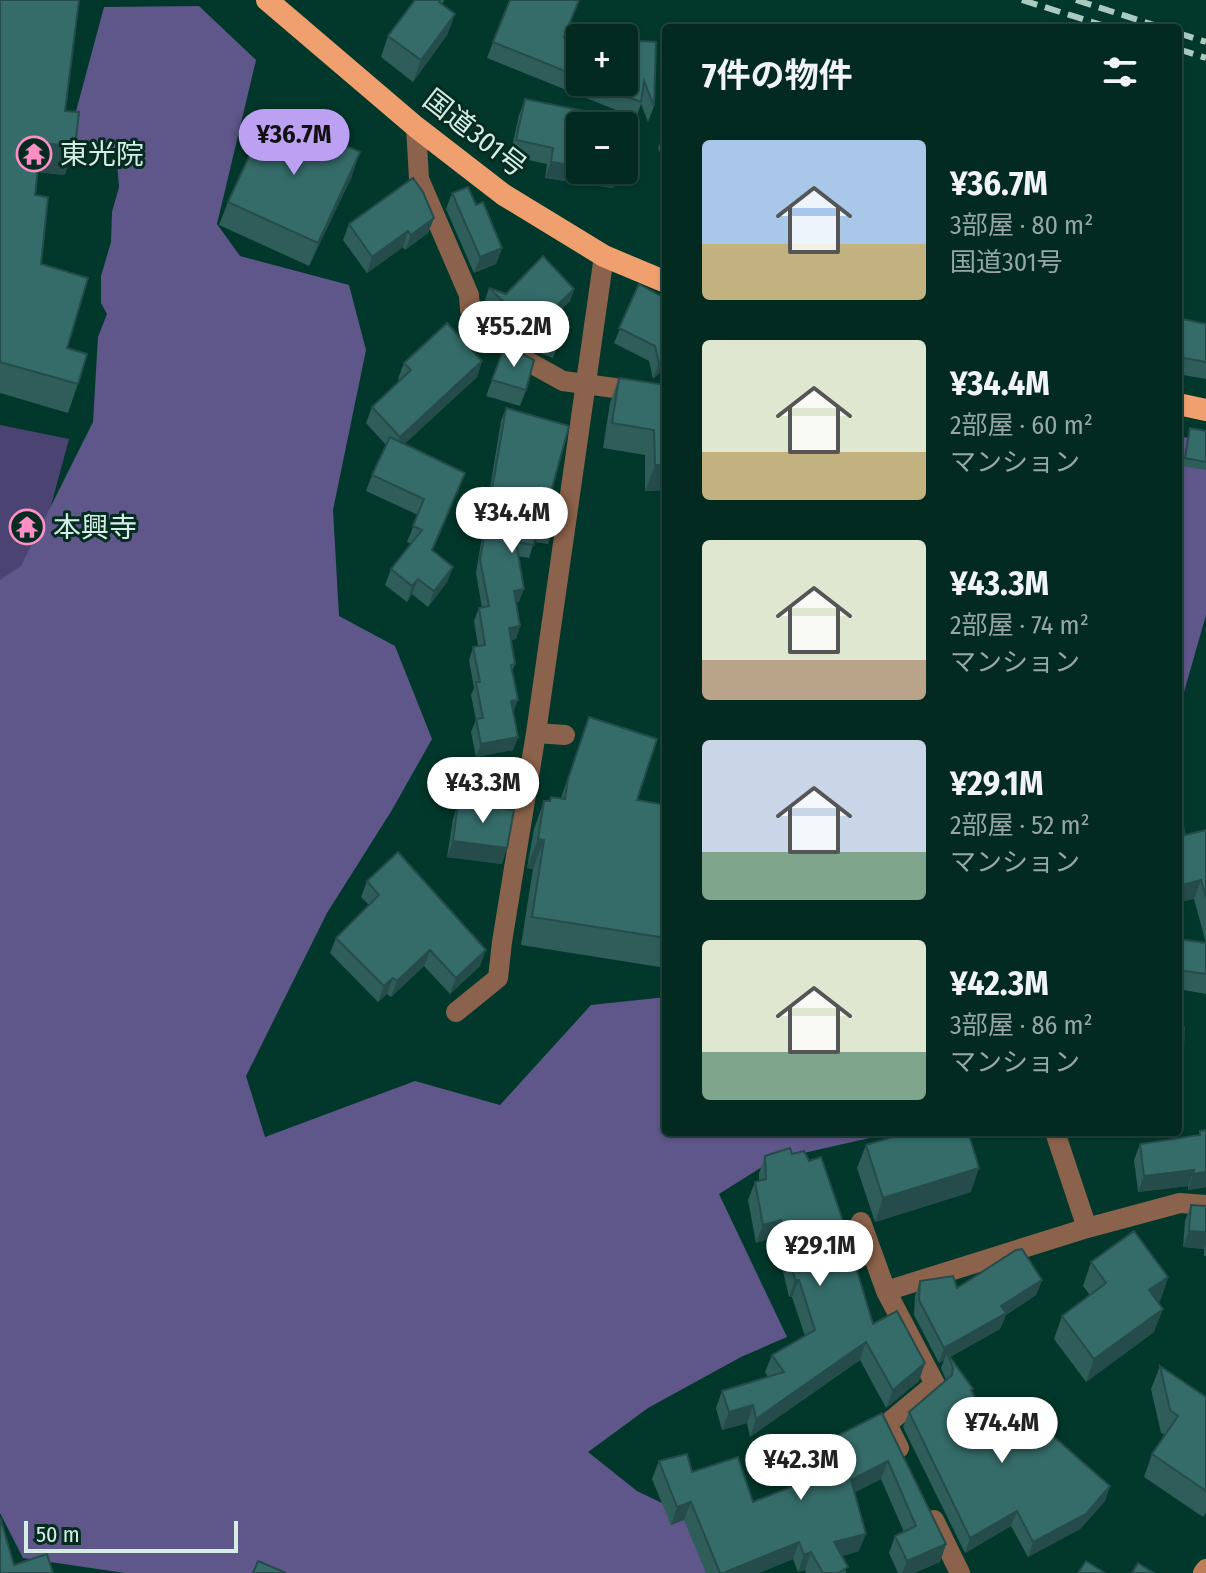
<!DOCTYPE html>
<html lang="ja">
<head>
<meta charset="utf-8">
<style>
  :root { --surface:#022a20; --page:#10362d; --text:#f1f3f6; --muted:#96a7a5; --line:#23463e; --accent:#bca0f2 }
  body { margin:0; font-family:"Fira Sans Condensed","Noto Sans JP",sans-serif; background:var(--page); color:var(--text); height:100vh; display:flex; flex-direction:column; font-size:30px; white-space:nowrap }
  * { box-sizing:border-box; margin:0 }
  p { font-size:26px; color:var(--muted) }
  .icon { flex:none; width:44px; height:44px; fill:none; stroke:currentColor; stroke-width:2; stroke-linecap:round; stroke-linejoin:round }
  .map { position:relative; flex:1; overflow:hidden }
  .drawer { position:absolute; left:662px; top:24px; width:520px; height:1112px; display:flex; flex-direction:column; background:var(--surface); border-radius:8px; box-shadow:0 2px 6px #0004,0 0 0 2px var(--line) }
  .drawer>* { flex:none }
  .controls { position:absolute; left:566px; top:24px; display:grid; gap:16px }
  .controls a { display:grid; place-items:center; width:72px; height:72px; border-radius:8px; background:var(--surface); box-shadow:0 2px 6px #0004,0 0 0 2px var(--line); font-size:40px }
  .scale { position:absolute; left:24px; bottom:20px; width:214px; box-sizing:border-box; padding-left:8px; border:4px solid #d5eee5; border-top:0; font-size:22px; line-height:28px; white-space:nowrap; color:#d5eee5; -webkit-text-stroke:6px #062c22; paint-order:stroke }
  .price { position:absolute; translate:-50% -68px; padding:0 18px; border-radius:28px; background:#fff; color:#222; font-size:26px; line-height:52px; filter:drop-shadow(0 2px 4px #0008) }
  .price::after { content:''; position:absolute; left:50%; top:48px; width:24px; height:18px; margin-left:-12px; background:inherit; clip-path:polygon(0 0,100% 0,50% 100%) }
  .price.selected { background:var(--accent); color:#111 }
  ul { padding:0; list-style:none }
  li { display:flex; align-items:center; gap:24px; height:200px; padding:0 40px }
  li span { display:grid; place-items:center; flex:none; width:224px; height:160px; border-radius:8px; color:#555 }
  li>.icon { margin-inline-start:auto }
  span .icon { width:96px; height:96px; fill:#fffc; stroke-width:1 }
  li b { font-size:34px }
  h2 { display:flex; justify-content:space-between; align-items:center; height:96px; padding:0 40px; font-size:34px }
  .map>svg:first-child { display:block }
  .green { fill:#4b4372 }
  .forest { fill:#5f5689 }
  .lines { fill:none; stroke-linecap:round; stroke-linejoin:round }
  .minor { stroke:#8b624b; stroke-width:20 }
  .secondary { stroke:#be7e58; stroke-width:20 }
  .trunk { stroke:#f09f6f; stroke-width:22 }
  .rail { stroke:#abcac0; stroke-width:6; stroke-dasharray:16 8; stroke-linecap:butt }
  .wall { fill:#2e5d5a }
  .shaded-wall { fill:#254c4a }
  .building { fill:#356c69; stroke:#254c4a; stroke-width:2 }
  .labels { text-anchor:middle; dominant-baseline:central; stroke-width:6; stroke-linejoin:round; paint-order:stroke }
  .street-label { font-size:28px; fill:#d5eee5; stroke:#062c22 }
  .poi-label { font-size:28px; fill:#d5eee5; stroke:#062c22; text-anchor:start }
</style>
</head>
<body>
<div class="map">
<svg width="1206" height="1573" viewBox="0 0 1206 1573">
  <rect width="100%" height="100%" fill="#02382b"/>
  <path class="green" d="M0 425 69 439 0 694Z"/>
  <path class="forest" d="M199 6 256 60 217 224 240 256 349 285 366 350 333 510 339 616 395 646 432 739 392 810 327 913 246 1076 265 1137 415 1081 500 1105 591 1005 666 997V1132H879L874 1137 773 1160 719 1194 787 1337 741 1357 648 1408 588 1452 637 1491 693 1518 706 1573H125L23 1558 0 1513V580L21 566 93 422 98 337 107 314 101 303V276L111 242 112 212 119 187 116 149 68 141 104 7Z
    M1178 436 1194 439 1206 449V615L1178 713Z"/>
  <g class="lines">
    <path class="minor" d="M416 127 419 179 469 295 470 310 518 356 563 381 666 395
      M536 733 565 735
      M456 1012 498 978 502 942 536 733 604 256
      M1055 1132 1087 1228
      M861 1222 886 1291
      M899 1448 887 1424 935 1384 886 1291 1087 1228 1180 1203 1206 1205
      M934 1520 960 1573"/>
    <path class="secondary" d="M1203 1573 1206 1569"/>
    <path class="trunk" d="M267 0 416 127 504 195 604 256 666 282
      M1178 404 1206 410"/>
    <path class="rail" d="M1022 0 1111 28
      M1076 0 1163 28
      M1178 33 1206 42
      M1178 49 1206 58"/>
  </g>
  <path class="wall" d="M0 0 65 111V175L37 172 35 195 41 264 78 384 68 413 0 393Z
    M415 0H444L442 4 455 14 447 35 413 82 381 57 388 36Z
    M565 37 580 38V82H624L656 42 654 106 648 122 641 104 636 118 487 58 493 42Z
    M525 99 639 122 635 154 629 170 624 169V126H580V170H619L613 188 545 178 547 164 510 156 519 115Z
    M666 127V168L658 148Z
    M352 176 309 266 219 225 228 202Z
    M452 193 476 205 502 248 496 264 474 273 446 209Z
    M434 218 428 233 405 250 403 247 367 273 343 240 349 224Z
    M639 284 666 366 653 379 649 361 614 343Z
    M489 288 506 294 574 289 570 301 557 313 568 317 553 358 540 353 485 300Z
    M1178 318 1206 324V379L1178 374Z
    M504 348 526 390 520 406 486 396Z
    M482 361 477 377 404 444 465 473 432 551 453 567 447 582 428 607 412 594 407 602 385 585 391 569 411 544 407 542 418 515 366 491 372 475 386 445 366 423 372 407 400 381 398 379 404 363Z
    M619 378 666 385V490L645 491V455L603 448 610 403Z
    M506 408 548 503 553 531 548 544 534 542 529 558 518 556 519 602H516L520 626 516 639 511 640 515 664 512 672 513 713 518 737 513 750 476 757 471 732 476 720 471 695 474 688 469 660 473 647 478 646 474 621 479 608H482L476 573 501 421Z
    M1190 428 1206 431V470L1182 466 1188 436Z
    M589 717 637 800 666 805V968L521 945 533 869 527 868 534 829 544 801H549L551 797 561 798Z
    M458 803 502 864 447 857 453 819Z
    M1206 830V943L1194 899 1185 835Z
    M367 881 480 966 450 994 424 966 391 997 387 994 378 1002 330 953 336 938 369 905 361 897Z
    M1178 939 1206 943V994L1178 989Z
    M1200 1131 1206 1187 1188 1190V1186L1138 1192 1134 1160 1140 1144 1198 1136Z
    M866 1145 971 1192 875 1222 857 1168Z
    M792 1154 854 1253 853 1257 873 1324 919 1381 886 1408 860 1360 750 1437 747 1423 722 1430 716 1408 722 1391 768 1377 765 1372 772 1355 805 1336 792 1297H789L775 1237 756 1243 748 1200 755 1182 759 1181V1173L765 1156Z
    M1191 1205 1206 1206V1256H1204V1249L1183 1247 1185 1221Z
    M1091 1262 1168 1277 1160 1301 1158 1302 1154 1332 1086 1382 1054 1339 1062 1316 1090 1295 1083 1286Z
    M1042 1280 1036 1295 1006 1315 1000 1329 950 1357 973 1389 972 1391 991 1429 1110 1486 1105 1501 1080 1529 1028 1557 1011 1526 965 1553 903 1427 909 1412 946 1380 941 1368 944 1360 939 1363 914 1315 915 1296 920 1281 957 1288Z
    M1160 1366 1206 1397V1513L1203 1517 1144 1477 1152 1454 1165 1435 1161 1433 1151 1389Z
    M882 1413 946 1544 940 1562 914 1573H898L889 1553 895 1536 904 1532 881 1479 855 1492 859 1551 842 1556 846 1573H806L805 1570 798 1572 793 1559 759 1573H706L684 1520 671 1525 652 1479 659 1461 692 1472 753 1502 798 1484 792 1473 799 1455Z"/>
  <path class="shaded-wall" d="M455 14 447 35 413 82 421 60Z
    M41 143 75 146 65 175 30 171Z
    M360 152 352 176 309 266 318 243Z
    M624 153 635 154 629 170 624 169Z
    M551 162 580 166V170H606L619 172 613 188 545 178Z
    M434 218 428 233 405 250 411 235Z
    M408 231 403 247 367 273 372 257Z
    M502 248 496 264 474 273 480 257Z
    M574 289 570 301 547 323 551 311Z
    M666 356V366L653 379 659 363Z
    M482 361 477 377 395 453 400 437Z
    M655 465H666V490L645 491Z
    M465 473 459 489 426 566 432 550Z
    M453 567 447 582 428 607 434 591Z
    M418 579 412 594 407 602 412 586Z
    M524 589 519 602 510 604 514 591Z
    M520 626 516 639 504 641 509 628Z
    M518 700 513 713 511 701Z
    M518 737 513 750 476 757 481 744Z
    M538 839 544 840 533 869 527 868Z
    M453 841 507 848 502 864 447 857Z
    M1201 880 1194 899 1178 903V886Z
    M430 950 424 966 391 997 397 981Z
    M486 950 480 966 450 994 456 978Z
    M393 978 387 994 378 1002 384 986Z
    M1178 1080H1182L1178 1092Z
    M979 1168 971 1192 875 1222 883 1198Z
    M1194 1170 1188 1186 1138 1192 1144 1176Z
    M1206 1172V1187L1188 1190 1193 1174Z
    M781 1220 775 1237 756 1243 763 1225Z
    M1189 1231 1206 1232V1244L1204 1249 1183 1247Z
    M1168 1277 1160 1301 1141 1314 1149 1290Z
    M795 1280H799L792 1297H789Z
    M1042 1280 1036 1295 1006 1315 1000 1329 949 1357 947 1353 944 1360 939 1363 944 1348 1001 1306Z
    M1163 1309 1154 1332 1086 1382 1094 1359Z
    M866 1342 860 1360 750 1437 756 1419Z
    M925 1363 919 1381 886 1408 893 1390Z
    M753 1405 747 1423 722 1430 729 1412Z
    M888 1461 881 1479 845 1497 851 1480Z
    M1110 1486 1105 1501 1080 1529 1028 1557 1033 1542Z
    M691 1502 684 1520 671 1525 677 1507Z
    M1017 1511 1011 1526 965 1553 970 1538Z
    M866 1534 859 1551 828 1560 834 1542Z
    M799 1542 793 1559 759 1573H723Z
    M946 1544 940 1562 914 1573H902L907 1561Z
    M811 1552 805 1570 798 1572 804 1555Z"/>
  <path class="building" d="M0 0H79L65 111 79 112 75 146 41 143 35 195 48 197 41 264 88 278 67 348 87 354 78 384 0 362Z
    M415 0H440L439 2 455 14 421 60 388 36Z
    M510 0H579L564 37 586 38H580V77L493 42Z
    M624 40 656 42 654 106 644 81 641 102 592 82H624Z
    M525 99 639 122 635 154 624 153V126H580V166L551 162 553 148 516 140Z
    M270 111 360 152 318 243 228 202Z
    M413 178 423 192 434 218 411 235 408 231 372 257 349 224Z
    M468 187 476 205 483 202 502 248 480 257 452 193Z
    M543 256 574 289 551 311 568 317 558 346 545 341 489 288 506 294Z
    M639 284 666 299V356L659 363 655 346 619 328Z
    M1178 318 1206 324V362L1178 357Z
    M447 323 482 361 400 437 372 407 411 370 404 363Z
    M504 348 517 351 534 360 526 390 492 380Z
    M619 378 666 385V465H655L654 430 612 423Z
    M506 408 569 426 548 503 558 505 553 531 537 529 534 545 516 542 524 589 514 591 520 626 509 628 515 664 511 665 518 700 511 701 518 737 481 744 476 719 483 718 476 682H480L473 647 485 645 479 608 489 606 480 560Z
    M1190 428 1206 431V462L1185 458Z
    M390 437 465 473 432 550 453 567 434 591 418 579 412 586 391 569 422 530 413 526 424 499 372 475Z
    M589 717 657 739 637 800 666 805V938L532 917 544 840 538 839 544 801H550L551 797 565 799 568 779Z
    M458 803 514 810 507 848 453 841Z
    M1183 826 1185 835 1206 830V898L1201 880 1178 886V828Z
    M398 852 486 950 456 978 430 950 397 981 393 978 384 986 336 938 379 895 367 881Z
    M1178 939 1206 943V974L1178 970Z
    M1178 1027H1184L1182 1080H1178Z
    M1206 1130V1172L1193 1174 1194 1170 1144 1176 1140 1144 1200 1135V1131Z
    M909 1132H968L979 1168 883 1198 866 1145Z
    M790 1148 792 1154 804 1151 809 1161 821 1157 854 1253 852 1254 873 1324 897 1311 925 1363 893 1390 866 1342 756 1419 753 1405 729 1412 722 1391 784 1372 772 1355 815 1330 799 1280H795L781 1220 763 1225 755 1182 766 1179 765 1156Z
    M1191 1205 1206 1206V1232L1189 1231Z
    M1134 1231 1168 1277 1149 1290 1163 1309 1094 1359 1062 1316 1106 1283 1091 1262Z
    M1022 1249 1042 1280 1001 1306 1006 1313 944 1348 919 1300 920 1281 953 1276 957 1288 1016 1250Z
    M947 1353 973 1389 971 1390 991 1429 1029 1415 1110 1486 1086 1514 1033 1542 1017 1511 970 1538 909 1412 952 1375 953 1368Z
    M1160 1366 1206 1397V1491L1152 1454 1178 1416 1170 1410Z
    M882 1413 946 1544 907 1561 895 1536 916 1526 888 1461 851 1480 866 1534 834 1542 848 1567 838 1573H823L811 1552 804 1555 799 1542 723 1573H720L691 1502 677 1507 659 1461 687 1454 692 1472 738 1457 753 1502 811 1479 799 1455Z
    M0 1517 14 1565 47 1554 53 1573H0Z
    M258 1561 286 1573H253Z
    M1086 1561 1105 1573H1078Z
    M1138 1563 1154 1573H1132Z"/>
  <defs>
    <g id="temple-ring" transform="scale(1.8)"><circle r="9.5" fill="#062c22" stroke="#fc8fc3" stroke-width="1.5"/><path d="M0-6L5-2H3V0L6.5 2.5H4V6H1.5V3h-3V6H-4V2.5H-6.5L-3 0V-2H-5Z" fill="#fc8fc3"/></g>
  </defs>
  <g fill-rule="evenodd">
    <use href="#temple-ring" x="34" y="154"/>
    <use href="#temple-ring" x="27" y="527"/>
  </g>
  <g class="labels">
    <g class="street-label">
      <text transform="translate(475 133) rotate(38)">国道301号</text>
    </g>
    <g class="poi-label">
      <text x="60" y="154">東光院</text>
      <text x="53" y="527">本興寺</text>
    </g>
  </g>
</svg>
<div class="controls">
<a>+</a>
<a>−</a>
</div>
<div class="scale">50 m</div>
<b class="price selected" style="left:294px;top:177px">¥36.7M</b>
<b class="price" style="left:514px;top:369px">¥55.2M</b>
<b class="price" style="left:512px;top:555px">¥34.4M</b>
<b class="price" style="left:483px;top:825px">¥43.3M</b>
<b class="price" style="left:820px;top:1288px">¥29.1M</b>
<b class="price" style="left:1002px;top:1465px">¥74.4M</b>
<b class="price" style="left:801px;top:1502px">¥42.3M</b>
<section class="drawer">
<h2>7件の物件<svg class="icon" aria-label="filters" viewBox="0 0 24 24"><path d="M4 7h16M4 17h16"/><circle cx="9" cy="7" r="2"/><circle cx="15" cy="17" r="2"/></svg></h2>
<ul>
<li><span style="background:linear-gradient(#a9c7e8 65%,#c2b280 0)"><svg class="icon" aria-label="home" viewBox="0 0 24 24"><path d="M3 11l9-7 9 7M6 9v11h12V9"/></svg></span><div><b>¥36.7M</b><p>3部屋 · 80 m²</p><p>国道301号</p></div></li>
<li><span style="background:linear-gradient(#dfe7d0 70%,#c2b280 0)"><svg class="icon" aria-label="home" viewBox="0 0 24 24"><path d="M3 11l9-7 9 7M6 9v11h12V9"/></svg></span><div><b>¥34.4M</b><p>2部屋 · 60 m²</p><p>マンション</p></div></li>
<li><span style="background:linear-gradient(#dfe7d0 75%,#b9a48a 0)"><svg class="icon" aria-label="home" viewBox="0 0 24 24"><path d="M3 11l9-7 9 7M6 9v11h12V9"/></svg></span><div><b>¥43.3M</b><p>2部屋 · 74 m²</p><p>マンション</p></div></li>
<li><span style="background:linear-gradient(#c9d6e8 70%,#7fa58c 0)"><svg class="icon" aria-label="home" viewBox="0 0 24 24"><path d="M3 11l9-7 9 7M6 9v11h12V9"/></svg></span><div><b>¥29.1M</b><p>2部屋 · 52 m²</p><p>マンション</p></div></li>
<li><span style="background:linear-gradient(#dfe7d0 70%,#7fa58c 0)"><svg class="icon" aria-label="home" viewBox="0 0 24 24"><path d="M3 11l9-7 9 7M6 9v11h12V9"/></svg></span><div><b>¥42.3M</b><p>3部屋 · 86 m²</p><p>マンション</p></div></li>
</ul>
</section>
</div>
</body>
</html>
